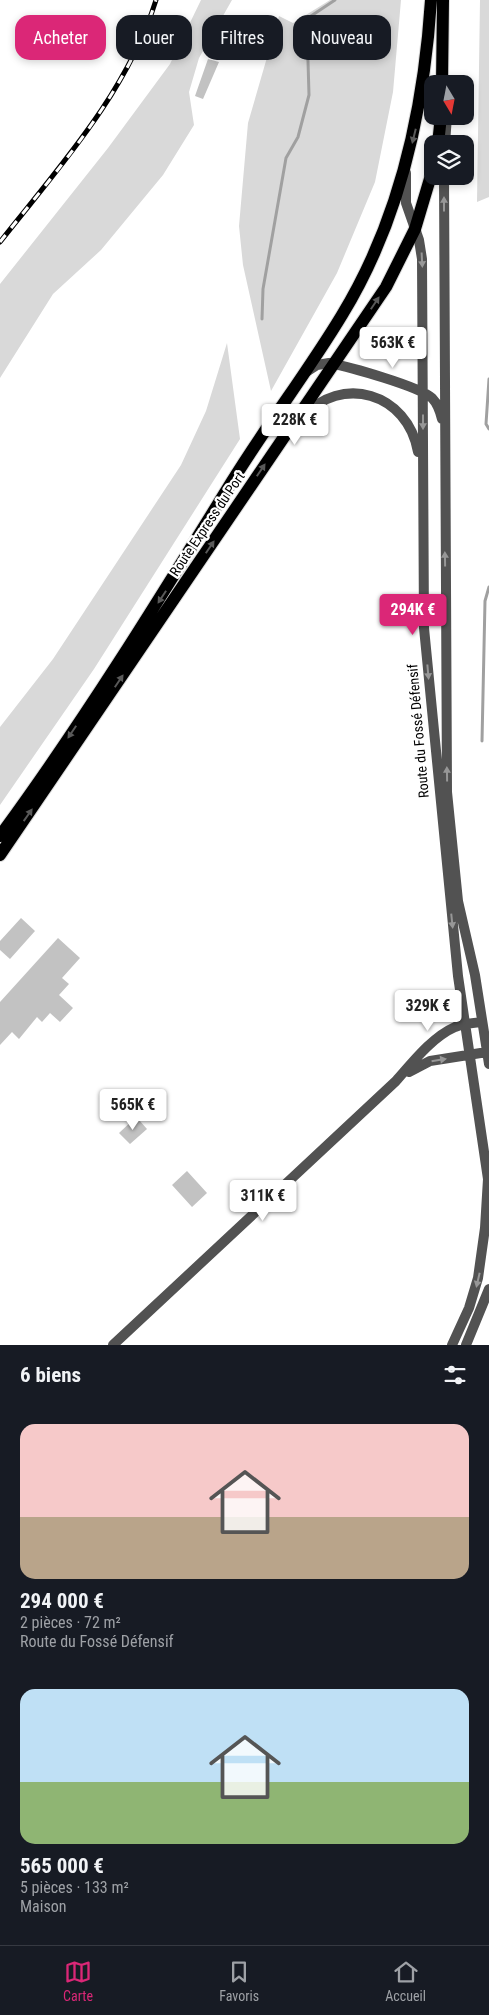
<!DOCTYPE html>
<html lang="fr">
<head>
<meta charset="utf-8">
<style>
  :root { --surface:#171b24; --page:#242831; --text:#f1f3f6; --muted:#9ea1a6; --line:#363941; --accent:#db2777 }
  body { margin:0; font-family:"Roboto Condensed",sans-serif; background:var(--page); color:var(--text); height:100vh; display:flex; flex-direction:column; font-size:19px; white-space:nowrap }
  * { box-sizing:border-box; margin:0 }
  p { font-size:16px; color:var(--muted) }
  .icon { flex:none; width:28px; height:28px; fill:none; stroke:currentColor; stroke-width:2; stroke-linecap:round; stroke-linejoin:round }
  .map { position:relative; height:1345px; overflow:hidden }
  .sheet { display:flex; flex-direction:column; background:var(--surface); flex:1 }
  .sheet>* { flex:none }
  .banner { position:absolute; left:15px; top:15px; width:460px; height:45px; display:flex; gap:10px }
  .needle { width:32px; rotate:170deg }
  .controls { position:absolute; left:424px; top:75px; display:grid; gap:10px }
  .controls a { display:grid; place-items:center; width:50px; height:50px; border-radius:10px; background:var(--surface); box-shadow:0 2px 8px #0003; font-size:25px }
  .price { position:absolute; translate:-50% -42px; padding:0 11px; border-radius:5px; background:#fff; color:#222; font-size:16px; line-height:32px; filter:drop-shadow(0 1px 2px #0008) }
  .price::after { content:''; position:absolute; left:50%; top:30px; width:15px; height:11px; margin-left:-8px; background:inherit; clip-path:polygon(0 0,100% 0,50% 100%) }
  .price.selected { background:var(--accent); color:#fff }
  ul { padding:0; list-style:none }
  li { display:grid; align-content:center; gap:10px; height:265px; padding:0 20px }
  li span { display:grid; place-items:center; height:155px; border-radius:15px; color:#555 }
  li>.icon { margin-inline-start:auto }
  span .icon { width:90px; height:90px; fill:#fffc; stroke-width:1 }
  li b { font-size:21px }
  h2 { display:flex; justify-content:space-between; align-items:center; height:60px; padding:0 20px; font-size:21px }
  .tag { padding:0 18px; border-radius:15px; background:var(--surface); box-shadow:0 2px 8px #0003; font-size:18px; line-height:45px }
  .tag.selected { background:var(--accent); color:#fff }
  .tab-bar { display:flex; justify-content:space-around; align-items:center; height:70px; border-top:1px solid var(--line); background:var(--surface); font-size:14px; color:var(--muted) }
  .tab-bar a { display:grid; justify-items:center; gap:2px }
  .tab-bar .selected { color:var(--accent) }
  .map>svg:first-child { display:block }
  .green { fill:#d9d9d9 }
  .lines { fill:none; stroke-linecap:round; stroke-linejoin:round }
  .stream { stroke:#a0a0a0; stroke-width:3 }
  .building { fill:#c2c2c2 }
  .primary-casing { stroke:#dbdbdb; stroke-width:14 }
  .street { stroke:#525252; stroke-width:10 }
  .primary { stroke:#000; stroke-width:12 }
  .rail-casing { stroke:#000; stroke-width:5 }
  .rail { stroke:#fff; stroke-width:3; stroke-dasharray:9; stroke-linecap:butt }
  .oneway { fill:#595959 }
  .oneway2 { fill:#979797 }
  .labels { text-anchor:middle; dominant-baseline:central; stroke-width:4.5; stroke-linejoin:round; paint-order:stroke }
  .street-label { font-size:14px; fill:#000; stroke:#fff }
</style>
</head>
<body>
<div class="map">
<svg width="489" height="1345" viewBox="0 0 489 1345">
  <rect width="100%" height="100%" fill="#fff"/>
  <path class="green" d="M201 0H232L199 58 189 92 194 125 163 175 101 250 53 294 0 378V284L108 148 170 64Z
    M330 0H401L393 92 375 182 337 273 271 391 243 265 239 226 248 123 279 16 293 23Z
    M480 0H489V197L477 202Z
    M227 343 240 439 94 669 0 805V727L53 659 181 465 206 411Z"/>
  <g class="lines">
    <path class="stream" d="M262 319 263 289 286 158 298 137 309 95 308 61 302 22 335 0
      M489 379 486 424 489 429
      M482 741 485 601 489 587"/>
  </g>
  <path class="building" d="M208 59 219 62 203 99 195 96Z
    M21 918 35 931 10 959 0 950V941Z
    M58 938 80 958 62 978 69 984 59 995 73 1008 60 1022 50 1013 42 1022 37 1017 19 1039 12 1032 0 1045V1002Z
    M134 1119 136 1122 139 1120 147 1129 130 1144 119 1133Z
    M187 1171 207 1193 192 1207 172 1185Z"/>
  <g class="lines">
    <g class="primary-casing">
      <path id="primary" d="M442 84 443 0
        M438 144 441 116
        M0 836C83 723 157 603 231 483 266 426 307 373 342 315 400 220 424 110 431 0
        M0 855 386 287 415 229 432 172"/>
    </g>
    <path class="street" d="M445 144 447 116
      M406 173V203L419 240 422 259 424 628 458 976 488 1179 485 1228 478 1278 469 1308 452 1345
      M444 176 447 792 458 901 475 975 489 1064
      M306 372 317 365 329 363C350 367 418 386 432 398 438 404 440 411 442 419
      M302 418C341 373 408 393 418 452
      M409 1072 430 1061 487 1052
      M113 1345 396 1081C412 1063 432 1037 455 1027 463 1024 473 1023 482 1022
      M466 1345 489 1289"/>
    <use href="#primary" class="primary"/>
    <g class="rail-casing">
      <path id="rail" d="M0 242C59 167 127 93 156 0"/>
    </g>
    <use href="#rail" class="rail"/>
  </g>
  <defs><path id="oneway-solid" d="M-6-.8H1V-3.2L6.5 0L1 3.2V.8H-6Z" transform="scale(1.25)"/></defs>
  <g class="oneway">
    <use href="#oneway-solid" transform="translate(414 136) rotate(104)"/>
    <use href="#oneway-solid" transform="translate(375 303) rotate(-56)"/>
    <use href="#oneway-solid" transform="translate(261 470) rotate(-56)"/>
    <use href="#oneway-solid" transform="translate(210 547) rotate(-56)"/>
    <use href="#oneway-solid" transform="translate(162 597) rotate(123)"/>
    <use href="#oneway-solid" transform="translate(119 681) rotate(-56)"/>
    <use href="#oneway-solid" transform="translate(72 732) rotate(124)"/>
    <use href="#oneway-solid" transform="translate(28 815) rotate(-55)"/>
  </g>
  <g class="oneway2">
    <use href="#oneway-solid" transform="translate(444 204) rotate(-90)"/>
    <use href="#oneway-solid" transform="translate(422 260) rotate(87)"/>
    <use href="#oneway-solid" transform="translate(423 422) rotate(90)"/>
    <use href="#oneway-solid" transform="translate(445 559) rotate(-91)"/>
    <use href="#oneway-solid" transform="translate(428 672) rotate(85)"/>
    <use href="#oneway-solid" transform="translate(447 774) rotate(-91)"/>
    <use href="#oneway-solid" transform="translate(452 921) rotate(84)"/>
    <use href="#oneway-solid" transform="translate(439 1060) rotate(-9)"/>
    <use href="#oneway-solid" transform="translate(478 1280) rotate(103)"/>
  </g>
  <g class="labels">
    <g class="street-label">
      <text transform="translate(207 524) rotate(-56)">Route Express du Port</text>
      <text transform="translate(418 731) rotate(-95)">Route du Fossé Défensif</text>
    </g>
  </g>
</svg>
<div class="controls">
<a><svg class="needle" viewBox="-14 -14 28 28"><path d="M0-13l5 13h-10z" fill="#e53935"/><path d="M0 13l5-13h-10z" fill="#9ea1a6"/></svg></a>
<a><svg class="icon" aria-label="layers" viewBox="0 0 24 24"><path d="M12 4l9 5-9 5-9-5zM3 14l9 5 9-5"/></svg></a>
</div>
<b class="price" style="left:393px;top:369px">563K €</b>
<b class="price" style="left:295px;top:446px">228K €</b>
<b class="price selected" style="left:413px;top:636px">294K €</b>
<b class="price" style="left:428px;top:1032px">329K €</b>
<b class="price" style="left:133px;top:1131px">565K €</b>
<b class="price" style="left:263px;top:1222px">311K €</b>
<div class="banner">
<a class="tag selected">Acheter</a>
<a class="tag">Louer</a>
<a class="tag">Filtres</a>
<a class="tag">Nouveau</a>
</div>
</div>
<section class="sheet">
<h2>6 biens<svg class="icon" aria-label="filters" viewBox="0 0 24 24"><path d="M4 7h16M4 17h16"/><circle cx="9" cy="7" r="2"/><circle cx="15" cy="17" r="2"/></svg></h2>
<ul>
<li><span style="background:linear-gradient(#f6c9c9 60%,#b9a48a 0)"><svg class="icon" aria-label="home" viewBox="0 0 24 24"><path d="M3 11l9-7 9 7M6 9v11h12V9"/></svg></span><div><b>294 000 €</b><p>2 pièces · 72 m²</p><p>Route du Fossé Défensif</p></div></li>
<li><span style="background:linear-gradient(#bfe0f5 60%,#8fb573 0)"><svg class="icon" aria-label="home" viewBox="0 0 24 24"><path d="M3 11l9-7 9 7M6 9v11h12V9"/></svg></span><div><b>565 000 €</b><p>5 pièces · 133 m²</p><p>Maison</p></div></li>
</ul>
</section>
<nav class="tab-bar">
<a class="selected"><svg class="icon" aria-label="map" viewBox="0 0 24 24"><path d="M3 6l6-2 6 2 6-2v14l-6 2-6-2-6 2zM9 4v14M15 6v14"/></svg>Carte</a>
<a><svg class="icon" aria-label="saved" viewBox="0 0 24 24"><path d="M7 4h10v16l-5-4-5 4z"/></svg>Favoris</a>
<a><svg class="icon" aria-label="home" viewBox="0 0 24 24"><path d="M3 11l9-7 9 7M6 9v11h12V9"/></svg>Accueil</a>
</nav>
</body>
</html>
